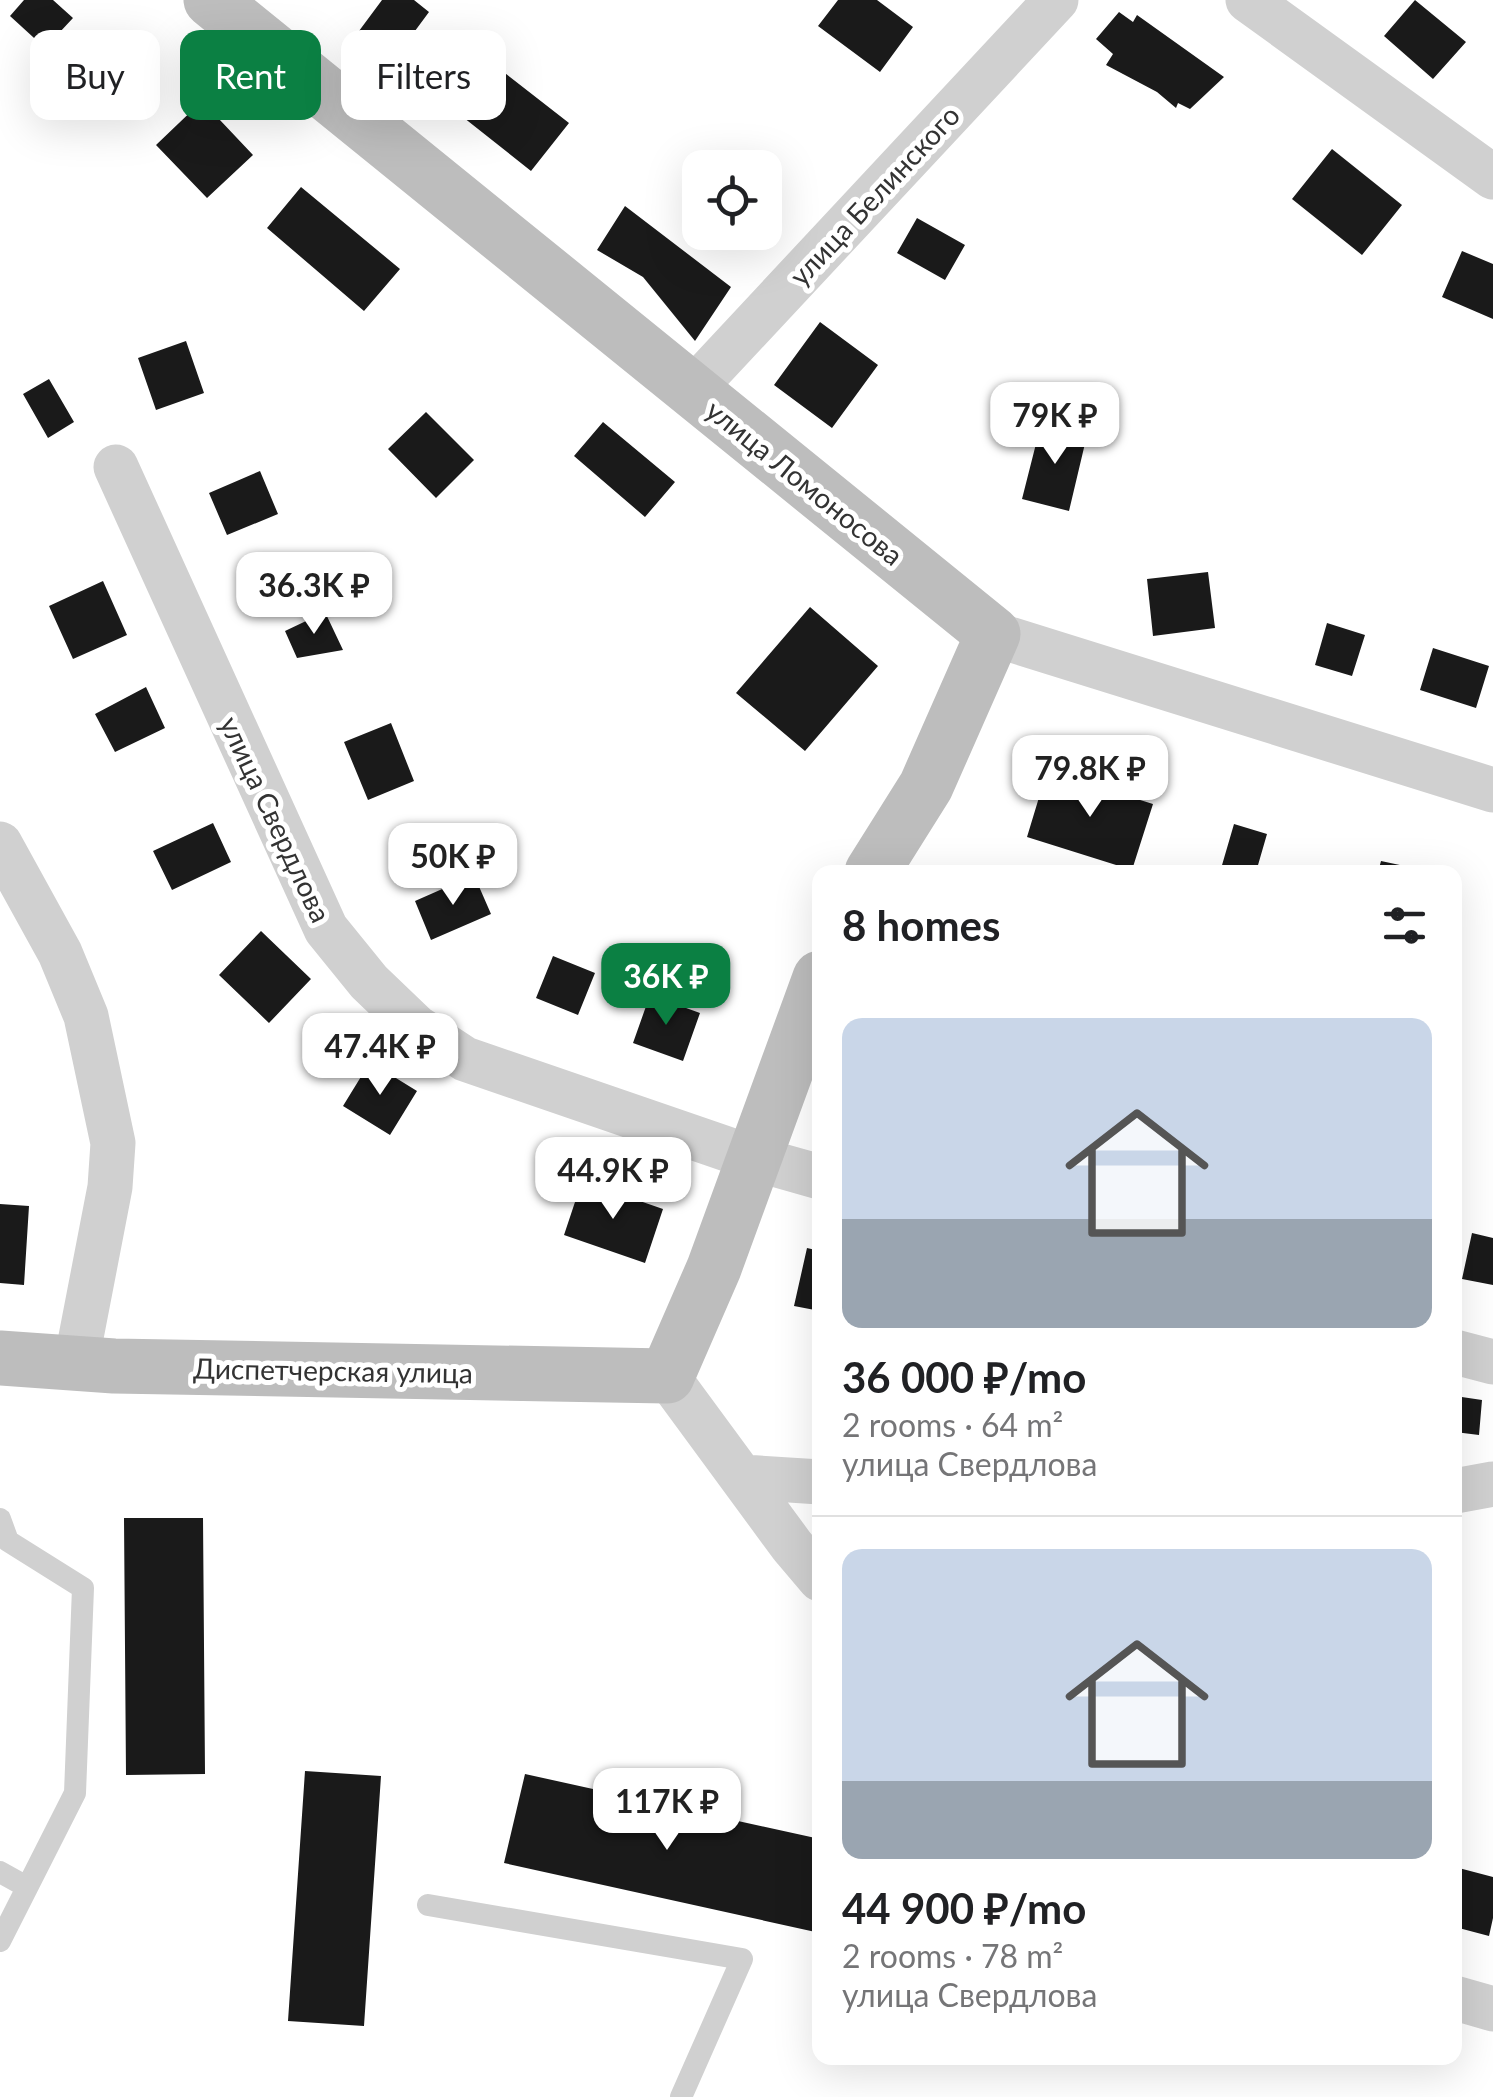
<!DOCTYPE html>
<html lang="en">
<head>
<meta charset="utf-8">
<style>
  :root { --surface:#fff; --page:#f6f6f6; --text:#202124; --muted:#757577; --line:#e0e0e0; --accent:#0b8043 }
  body { margin:0; font-family:Lato,sans-serif; background:var(--page); color:var(--text); height:100vh; display:flex; flex-direction:column; font-size:38px; white-space:nowrap }
  * { box-sizing:border-box; margin:0 }
  p { font-size:32px; color:var(--muted) }
  .icon { flex:none; width:55px; height:55px; fill:none; stroke:currentColor; stroke-width:2; stroke-linecap:round; stroke-linejoin:round }
  .map { position:relative; flex:1; overflow:hidden }
  .details { position:absolute; left:812px; top:865px; width:650px; height:1200px; display:flex; flex-direction:column; background:var(--surface); border-radius:20px; box-shadow:0 10px 40px #0002 }
  .details>* { flex:none }
  .guide { position:absolute; left:30px; top:30px; width:632px; height:90px; display:flex; gap:20px }
  .controls { position:absolute; left:682px; top:150px; display:grid; gap:20px }
  .controls a { display:grid; place-items:center; width:100px; height:100px; border-radius:20px; background:var(--surface); box-shadow:0 10px 40px #0002; font-size:50px }
  .price { position:absolute; translate:-50% -85px; padding:0 22px; border-radius:20px; background:#fff; color:#222; font-size:32px; line-height:65px; filter:drop-shadow(0 2px 5px #0008) }
  .price::after { content:''; position:absolute; left:50%; top:60px; width:30px; height:22px; margin-left:-15px; background:inherit; clip-path:polygon(0 0,100% 0,50% 100%) }
  .price.active { background:var(--accent); color:#fff }
  ul { padding:0; list-style:none }
  li { display:grid; align-content:center; gap:20px; height:530px; padding:0 30px }
  li+li { border-top:2px solid var(--line) }
  li span { display:grid; place-items:center; height:310px; border-radius:20px; color:#555 }
  li>.icon { margin-inline-start:auto }
  span .icon { width:180px; height:180px; fill:#fffc; stroke-width:1 }
  li b { font-size:42px }
  h2 { display:flex; justify-content:space-between; align-items:center; height:120px; padding:0 30px; font-size:42px }
  .pill { padding:0 35px; border-radius:20px; background:var(--surface); box-shadow:0 10px 40px #0002; font-size:35px; line-height:90px }
  .pill.active { background:var(--accent); color:#fff }
  .map>svg:first-child { display:block }
  .building { fill:#1a1a1a }
  .lines { fill:none; stroke-linecap:round; stroke-linejoin:round }
  .lane { stroke:#d0d0d0; stroke-width:22 }
  .street { stroke:#d0d0d0; stroke-width:45 }
  .secondary { stroke:#bdbdbd; stroke-width:55 }
  .labels { text-anchor:middle; dominant-baseline:central; stroke-width:10; stroke-linejoin:round; paint-order:stroke }
  .street-label { font-size:28px; fill:#333; stroke:#fff }
</style>
</head>
<body>
<div class="map">
<svg width="1493" height="2097" viewBox="0 0 1493 2097">
  <rect width="100%" height="100%" fill="#fff"/>
  <path class="building" d="M24 0H53L73 18 45 48 10 16Z
    M382 0H414L429 12 395 58 359 31Z
    M838 0H877L913 27 880 72 818 26Z
    M1415 0 1466 42 1433 79 1384 36Z
    M1119 12 1133 22 1137 15 1224 77 1190 109 1178 103 1176 108 1157 92 1106 65 1113 54 1096 39Z
    M492 63 569 123 531 171 454 110Z
    M202 101 253 155 207 198 156 145Z
    M1332 149 1402 205 1362 255 1292 199Z
    M301 187 400 269 364 311 267 228Z
    M625 206 731 287 695 341 643 277 597 250Z
    M917 218 965 245 945 280 897 253Z
    M1462 251 1493 264V319L1442 297Z
    M820 322 878 365 832 428 774 385Z
    M186 341 204 393 156 410 138 358Z
    M49 379 74 422 48 438 23 394Z
    M426 412 474 460 436 498 388 449Z
    M603 422 675 482 645 517 574 456Z
    M1041 424 1087 435 1069 511 1022 499Z
    M260 471 278 514 227 535 209 493Z
    M1208 572 1215 628 1153 636 1147 579Z
    M103 581 127 635 73 659 49 606Z
    M810 607 878 666 805 751 736 693Z
    M325 612 343 650 297 658 285 631Z
    M1327 623 1365 635 1352 676 1315 665Z
    M1433 648 1489 666 1476 708 1420 690Z
    M146 687 165 728 115 752 95 714Z
    M391 723 414 781 368 800 344 742Z
    M1047 771 1153 804 1132 870 1027 837Z
    M213 823 231 862 172 890 153 851Z
    M1234 824 1267 834 1256 872H1220Z
    M1381 861 1428 871V872H1378Z
    M474 875 491 914 431 940 415 901Z
    M261 931 311 979 269 1023 219 975Z
    M553 956 595 973 578 1015 536 998Z
    M650 995 700 1013 683 1061 633 1043Z
    M370 1062 417 1091 390 1135 343 1106Z
    M582 1181 663 1209 645 1263 564 1235Z
    M0 1204 29 1206 24 1285 0 1283Z
    M1472 1233 1493 1238V1285L1462 1279Z
    M807 1248 820 1251V1311L794 1306Z
    M1455 1396 1482 1400 1479 1435 1455 1432Z
    M124 1518H203L205 1774 126 1775Z
    M305 1771 381 1776 364 2026 288 2021Z
    M525 1774 820 1839V1933L504 1863Z
    M1455 1867 1493 1877V1918L1489 1936 1455 1927Z"/>
  <g class="lines">
    <path class="lane" d="M0 1519 8 1541 83 1588 75 1793 0 1941
      M0 1872 27 1887
      M428 1905 742 1959 681 2097"/>
    <path class="street" d="M1248 0 1493 177
      M692 390 1056 0
      M116 467 326 929 369 982 416 1027 465 1059 753 1158 820 1177
      M993 634 1493 790
      M0 844 60 953 86 1016 113 1143 110 1187 76 1363
      M1455 1352 1493 1362
      M667 1376 792 1546 820 1579
      M743 1477 820 1482
      M1455 1491 1493 1484
      M1455 1998 1493 2009"/>
    <path class="secondary" d="M211 0 993 634 926 786 872 872
      M0 1358 114 1366 667 1376 714 1268 820 978"/>
  </g>
  <g class="labels">
    <g class="street-label">
      <text transform="translate(874 195) rotate(-47)">улица Белинского</text>
      <text transform="translate(805 482) rotate(39)">улица Ломоносова</text>
      <text transform="translate(276 819) rotate(65)">улица Свердлова</text>
      <text transform="translate(333 1370) rotate(1)">Диспетчерская улица</text>
    </g>
  </g>
</svg>
<div class="controls">
<a><svg class="icon" aria-label="locate" viewBox="0 0 24 24"><circle cx="12" cy="12" r="6"/><path d="M12 2v4M12 18v4M2 12h4M18 12h4"/></svg></a>
</div>
<b class="price" style="left:1055px;top:467px">79K ₽</b>
<b class="price" style="left:314px;top:637px">36.3K ₽</b>
<b class="price" style="left:1090px;top:820px">79.8K ₽</b>
<b class="price" style="left:453px;top:908px">50K ₽</b>
<b class="price active" style="left:666px;top:1028px">36K ₽</b>
<b class="price" style="left:380px;top:1098px">47.4K ₽</b>
<b class="price" style="left:613px;top:1222px">44.9K ₽</b>
<b class="price" style="left:667px;top:1853px">117K ₽</b>
<div class="guide">
<a class="pill">Buy</a>
<a class="pill active">Rent</a>
<a class="pill">Filters</a>
</div>
<section class="details">
<h2>8 homes<svg class="icon" aria-label="filters" viewBox="0 0 24 24"><path d="M4 7h16M4 17h16"/><circle cx="9" cy="7" r="2"/><circle cx="15" cy="17" r="2"/></svg></h2>
<ul>
<li><span style="background:linear-gradient(#c9d6e8 65%,#9aa5b1 0)"><svg class="icon" aria-label="home" viewBox="0 0 24 24"><path d="M3 11l9-7 9 7M6 9v11h12V9"/></svg></span><div><b>36 000 ₽/mo</b><p>2 rooms · 64 m²</p><p>улица Свердлова</p></div></li>
<li><span style="background:linear-gradient(#c9d6e8 75%,#9aa5b1 0)"><svg class="icon" aria-label="home" viewBox="0 0 24 24"><path d="M3 11l9-7 9 7M6 9v11h12V9"/></svg></span><div><b>44 900 ₽/mo</b><p>2 rooms · 78 m²</p><p>улица Свердлова</p></div></li>
</ul>
</section>
</div>
</body>
</html>
